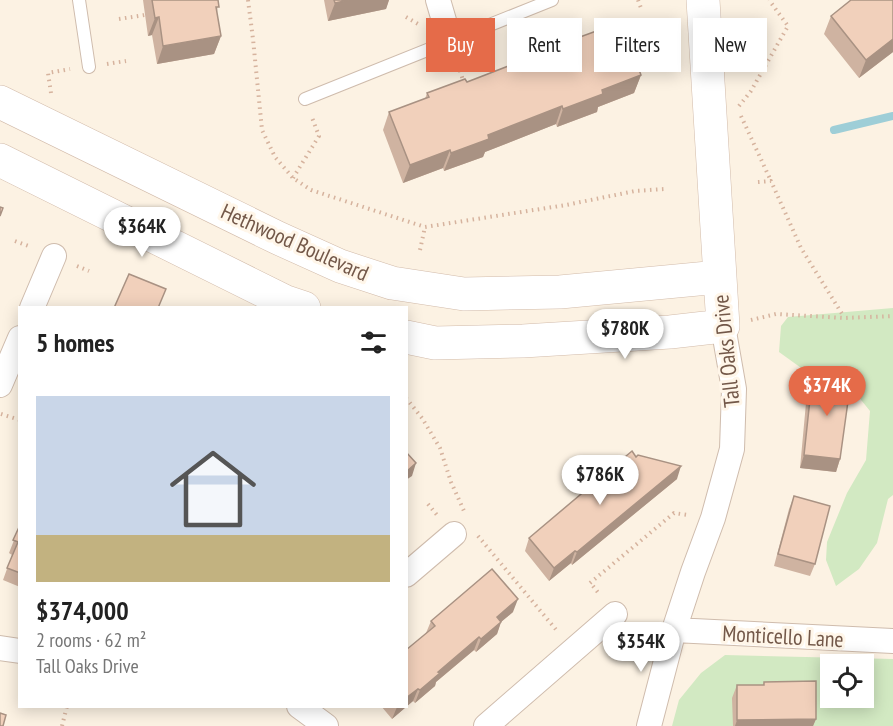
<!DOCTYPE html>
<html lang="en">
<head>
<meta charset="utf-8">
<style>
  :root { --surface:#fff; --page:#f6f6f6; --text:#222; --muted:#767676; --line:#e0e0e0; --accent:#e56b49 }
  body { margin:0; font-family:"PT Sans Narrow",sans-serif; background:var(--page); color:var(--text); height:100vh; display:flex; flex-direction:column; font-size:22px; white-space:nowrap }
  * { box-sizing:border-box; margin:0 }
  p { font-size:20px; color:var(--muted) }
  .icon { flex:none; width:33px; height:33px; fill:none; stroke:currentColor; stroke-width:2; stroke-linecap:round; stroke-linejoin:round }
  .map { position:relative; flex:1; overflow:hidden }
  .details { position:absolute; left:18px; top:306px; width:390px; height:402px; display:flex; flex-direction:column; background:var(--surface); border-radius:0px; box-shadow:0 3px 15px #0003 }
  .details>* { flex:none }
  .banner { position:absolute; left:426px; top:18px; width:376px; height:54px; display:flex; gap:12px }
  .tools { position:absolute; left:820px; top:654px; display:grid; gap:12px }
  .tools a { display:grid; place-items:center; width:54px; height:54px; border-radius:0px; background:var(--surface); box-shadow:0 3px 15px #0003; font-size:30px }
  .price { position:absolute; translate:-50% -51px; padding:0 14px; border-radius:21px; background:#fff; color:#222; font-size:20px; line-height:39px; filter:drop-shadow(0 2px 3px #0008) }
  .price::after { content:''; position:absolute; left:50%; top:36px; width:18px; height:14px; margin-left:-9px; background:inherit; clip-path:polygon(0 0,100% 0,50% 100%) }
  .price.active { background:var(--accent); color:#fff }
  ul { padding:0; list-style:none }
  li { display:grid; align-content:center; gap:12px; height:318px; padding:0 18px }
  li+li { border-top:2px solid var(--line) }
  li span { display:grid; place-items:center; height:186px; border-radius:0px; color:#555 }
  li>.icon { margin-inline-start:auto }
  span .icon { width:108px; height:108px; fill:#fffc; stroke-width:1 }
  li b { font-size:26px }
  h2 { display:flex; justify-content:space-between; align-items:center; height:72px; padding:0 18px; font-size:26px }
  .chip { padding:0 21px; border-radius:0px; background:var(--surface); box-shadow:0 3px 15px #0003; font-size:21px; line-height:54px }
  .chip.active { background:var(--accent); color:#fff }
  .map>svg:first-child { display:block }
  .green { fill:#d2e9c2; fill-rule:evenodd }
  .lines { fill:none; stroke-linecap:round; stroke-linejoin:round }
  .stream { stroke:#9eced7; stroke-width:8 }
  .lane-casing { stroke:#cfbcad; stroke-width:14 }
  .street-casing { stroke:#cfbcad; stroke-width:26 }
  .secondary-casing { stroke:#d2bbaa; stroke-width:34 }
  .path { stroke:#d6b39e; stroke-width:4; stroke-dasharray:1.5 4.5; stroke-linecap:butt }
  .lane { stroke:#fff; stroke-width:12 }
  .street { stroke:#fff; stroke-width:24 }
  .secondary { stroke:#fff; stroke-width:33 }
  .wall { fill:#cfb3a1 }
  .shaded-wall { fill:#a99283 }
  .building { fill:#f1d0bb; stroke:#a99283; stroke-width:1.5 }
  .labels { text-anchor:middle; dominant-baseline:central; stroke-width:6; stroke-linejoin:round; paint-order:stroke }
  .street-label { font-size:22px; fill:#735849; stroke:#fff6e9 }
</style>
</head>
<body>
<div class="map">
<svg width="893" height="726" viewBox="0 0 893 726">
  <rect width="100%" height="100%" fill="#fcf2e3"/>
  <path class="green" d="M893 308V495L888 499 877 543 859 569 836 586 826 560 827 542 847 493 866 460 870 411 849 385 804 370 779 352 781 326 788 317Z
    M725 655 893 659V726H672L679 700 701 673ZM831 664H864V698H831Z"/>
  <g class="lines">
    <path class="stream" d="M834 130 893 116"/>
    <g class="lane-casing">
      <path id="lane" d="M79 0 89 67
        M305 99 552 0"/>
    </g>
    <g class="street-casing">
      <path id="street" d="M438 0 450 41
        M32 308 54 256
        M0 385 20 338
        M406 575 454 534
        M674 630 893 641
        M0 648 20 651
        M299 706 326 726
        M486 726 615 614
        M649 726 674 630 693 572 713 518 732 449 734 389 723 326"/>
    </g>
    <g class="secondary-casing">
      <path id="secondary" d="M0 102 278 238 340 266 392 283 464 294 560 292 719 277
        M0 160 286 302 304 308
        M406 337 435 343 523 341 670 332 723 326 703 0"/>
    </g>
    <path class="path" d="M248 0 253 39 262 130 275 157 293 178 311 190 425 227 566 205 635 191 664 189
      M638 0 641 8
      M406 17 418 24
      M119 19 145 15
      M107 64 126 61
      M458 65 463 80
      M51 93 48 73 70 69
      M739 106 751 91 788 26 769 0
      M741 116 771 181
      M293 178 319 136 311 115
      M758 182 771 181 801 248 844 317
      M15 241 31 247
      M420 250 425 227
      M77 266 89 271
      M751 320 776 314 844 318 893 316
      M406 398 422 418 440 448 451 482 464 511
      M1 414 20 420
      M428 504 437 515
      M478 536 558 632
      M590 583 674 513 688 515
      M593 586 600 595
      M62 726 67 706"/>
    <use href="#lane" class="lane"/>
    <use href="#street" class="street"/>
    <use href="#secondary" class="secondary"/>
  </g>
  <path class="wall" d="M143 0H218L217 13 221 36 214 54 157 64 152 35 148 36Z
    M324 0H389L386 9 328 21Z
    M893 0V52L859 78 824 34 831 16Z
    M580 37 641 75 634 93 598 107 597 112 557 127 556 124 485 152 483 157 444 171 443 168 403 183 383 130 389 112 425 99 427 93 467 82 539 54 541 49Z
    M817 374 840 459 836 472 800 468 806 403 811 390H812Z
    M636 457 677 479 572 565 571 563 549 581 525 551 529 538Z
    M794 496 815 564 810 576 774 566 789 509Z
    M20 525V587L3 580 12 555 9 553Z
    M513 612 501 622 497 634 476 652 474 650 436 682 435 686 415 703 413 701 392 719 381 706H406L426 633 431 621Z
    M764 682 816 719 813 726H733L732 698 737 685H763Z"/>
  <path class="shaded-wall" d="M349 0H389L386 9 328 21 335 3Z
    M159 17 152 35 148 36 155 18Z
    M221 36 214 54 157 64 163 46Z
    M893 39V52L859 78 866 60Z
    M641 75 634 93 598 107 597 112 557 127 563 109 602 90Z
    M562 106 556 124 485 152 483 157 444 171 451 153 488 135Z
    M450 150 443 168 403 183 410 165Z
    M804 455 840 459 836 472 800 468Z
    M416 463 412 476 406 480V472Z
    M681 466 677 479 572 565 577 552Z
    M575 551 571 563 549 581 554 568Z
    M518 599 513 612 501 622 497 634 476 652 481 639 497 617Z
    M479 637 474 650 436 682 435 686 415 703 420 690 438 672Z
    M418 689 413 701 392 719 397 707 406 706V698Z
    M816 719 813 726H735L737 720Z"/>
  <path class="building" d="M152 0H218L219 7H216L221 36 163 46 159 17 155 18Z
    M334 0H349L335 3Z
    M851 0H893V39L866 60 831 16Z
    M621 22 641 75 602 90 603 94 563 109 562 106 488 135 489 139 451 153 450 150 410 165 389 112 429 97 427 93 465 79 467 82 542 53 541 49 579 34 580 37Z
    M0 207 3 208 0 216Z
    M129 274 166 289 158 308H114Z
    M817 374 847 377 845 394H849L840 459 804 455 811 390 815 391Z
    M632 451 636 457 638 455 681 466 577 552 575 551 554 568 529 538Z
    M406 452 416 463 406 472Z
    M794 496 830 506 815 564 778 554Z
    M20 525V573L7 568 18 542 13 540Z
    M492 569 518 599 497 617 501 622 481 639 479 637 438 672 440 673 420 690 418 689 406 698V650L435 626 431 621Z
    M816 681V719L737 720V685H764V682Z
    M0 713 6 715 3 726H0Z"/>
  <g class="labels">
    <g class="street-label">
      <text transform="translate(295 242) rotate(24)">Hethwood Boulevard</text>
      <text transform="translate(726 351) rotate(-96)">Tall Oaks Drive</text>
      <text transform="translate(783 636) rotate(3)">Monticello Lane</text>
    </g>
  </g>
</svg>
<div class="tools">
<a><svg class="icon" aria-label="locate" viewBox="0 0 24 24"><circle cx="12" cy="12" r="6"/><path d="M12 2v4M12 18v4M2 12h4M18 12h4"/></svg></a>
</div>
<b class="price" style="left:142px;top:258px">$364K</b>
<b class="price" style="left:625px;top:360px">$780K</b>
<b class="price active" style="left:827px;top:417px">$374K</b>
<b class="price" style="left:600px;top:506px">$786K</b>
<b class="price" style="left:641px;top:673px">$354K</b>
<div class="banner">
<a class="chip active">Buy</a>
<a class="chip">Rent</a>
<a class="chip">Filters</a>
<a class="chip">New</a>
</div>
<section class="details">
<h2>5 homes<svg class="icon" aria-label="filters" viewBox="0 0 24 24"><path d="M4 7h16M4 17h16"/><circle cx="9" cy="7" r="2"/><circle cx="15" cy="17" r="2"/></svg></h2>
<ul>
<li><span style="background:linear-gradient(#c9d6e8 75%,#c2b280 0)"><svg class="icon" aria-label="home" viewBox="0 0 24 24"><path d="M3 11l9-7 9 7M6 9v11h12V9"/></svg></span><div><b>$374,000</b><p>2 rooms · 62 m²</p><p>Tall Oaks Drive</p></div></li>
</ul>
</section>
</div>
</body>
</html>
